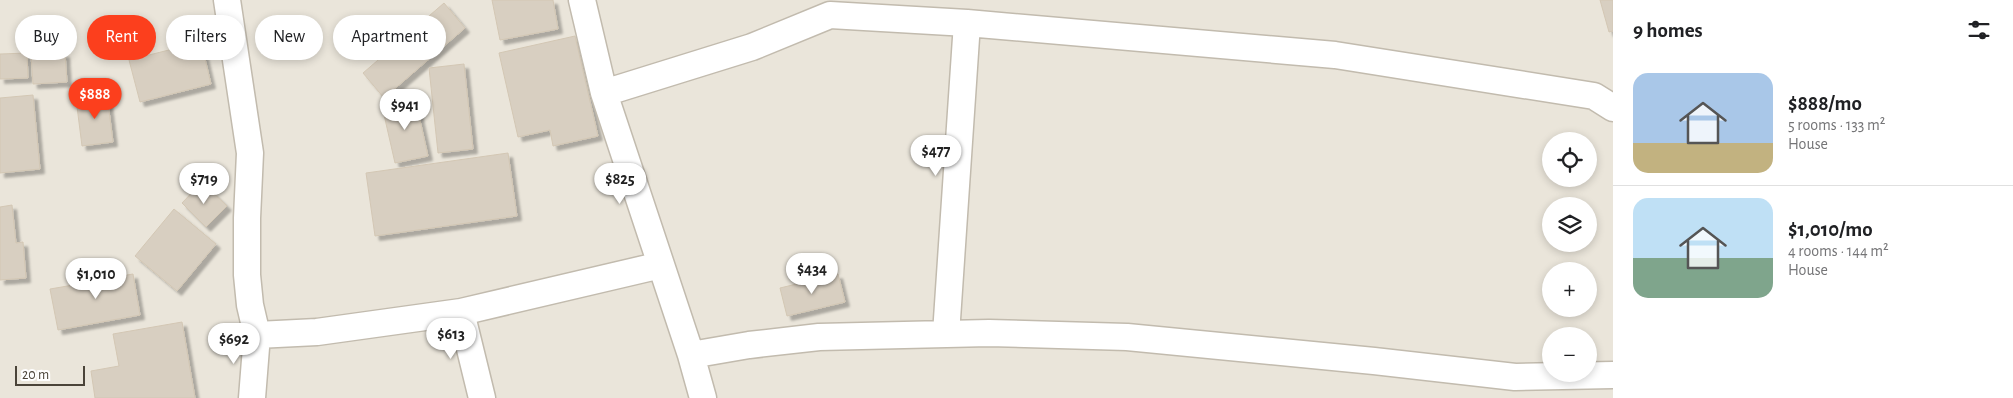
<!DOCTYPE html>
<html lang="en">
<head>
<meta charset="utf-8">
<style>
  :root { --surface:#fff; --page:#f6f6f6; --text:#202124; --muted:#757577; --line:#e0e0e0; --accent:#fc3f1d }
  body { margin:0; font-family:"Alegreya Sans",sans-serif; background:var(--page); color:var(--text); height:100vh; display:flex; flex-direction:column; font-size:19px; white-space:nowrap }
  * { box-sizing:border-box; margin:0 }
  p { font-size:16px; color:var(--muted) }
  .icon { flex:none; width:28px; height:28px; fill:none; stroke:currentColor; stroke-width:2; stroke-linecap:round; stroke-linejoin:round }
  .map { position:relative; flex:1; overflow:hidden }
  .drawer { display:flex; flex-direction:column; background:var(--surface); width:400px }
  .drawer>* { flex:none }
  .hud { position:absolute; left:15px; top:15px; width:475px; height:45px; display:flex; gap:10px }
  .controls { position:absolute; left:1542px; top:132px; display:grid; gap:10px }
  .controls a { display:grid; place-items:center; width:55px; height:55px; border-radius:50%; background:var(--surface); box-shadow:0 2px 8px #0003; font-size:25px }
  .scale { position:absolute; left:15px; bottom:12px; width:70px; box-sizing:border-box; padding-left:5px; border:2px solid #4b4439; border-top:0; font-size:14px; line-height:18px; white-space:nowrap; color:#4b4439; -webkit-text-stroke:4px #fff; paint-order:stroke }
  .price { position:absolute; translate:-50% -42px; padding:0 11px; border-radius:18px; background:#fff; color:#222; font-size:16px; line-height:32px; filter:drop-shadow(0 1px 2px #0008) }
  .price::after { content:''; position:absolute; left:50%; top:30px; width:15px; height:11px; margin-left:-8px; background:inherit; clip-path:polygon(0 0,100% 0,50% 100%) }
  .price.selected { background:var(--accent); color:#fff }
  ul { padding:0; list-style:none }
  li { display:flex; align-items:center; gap:15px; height:125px; padding:0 20px }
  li+li { border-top:1px solid var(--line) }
  li span { display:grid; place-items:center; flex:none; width:140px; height:100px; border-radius:15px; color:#555 }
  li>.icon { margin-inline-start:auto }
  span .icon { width:60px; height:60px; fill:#fffc; stroke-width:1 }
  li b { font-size:21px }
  h2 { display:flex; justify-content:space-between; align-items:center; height:60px; padding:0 20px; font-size:21px }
  .pill { padding:0 18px; border-radius:22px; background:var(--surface); box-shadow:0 2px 8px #0003; font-size:18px; line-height:45px }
  .pill.selected { background:var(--accent); color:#fff }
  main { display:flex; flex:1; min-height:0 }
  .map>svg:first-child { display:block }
  .residential { fill:#eae5da; fill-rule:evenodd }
  .building { fill:#d8cfc1; stroke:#d3c7b4; filter:url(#shadow) }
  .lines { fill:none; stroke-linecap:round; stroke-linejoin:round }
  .street-casing { stroke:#c2bbae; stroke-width:29 }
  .street { stroke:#fff; stroke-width:26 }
</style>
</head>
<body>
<main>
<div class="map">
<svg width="1613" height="398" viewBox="0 0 1613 398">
  <defs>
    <filter id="shadow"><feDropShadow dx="4.5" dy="4.5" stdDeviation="1" flood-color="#0004"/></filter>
  </defs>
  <rect width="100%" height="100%" fill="#f6f3ec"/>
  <path class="residential" d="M0 0H1613V398H0ZM1551 141H1589V179H1551ZM1551 206H1589V244H1551ZM1551 271H1589V309H1551ZM1551 336H1589V374H1551Z"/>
  <path class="building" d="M492 0H553L558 29 500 40Z
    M1600 0H1613V31L1609 32Z
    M444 3 465 28 384 98 363 73Z
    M575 36 598 136 553 146 550 130 518 137 499 53Z
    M201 42 211 84 140 102 129 60Z
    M27 53 28 78 0 79V54Z
    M65 53 67 82 33 84 31 55Z
    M464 64 473 149 438 153 429 68Z
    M33 95 40 169 0 173V98Z
    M107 95 113 142 82 146 76 99Z
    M415 98 428 156 395 163 382 106Z
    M508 153 517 216 375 236 366 173Z
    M202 182 227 206 206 227 182 203Z
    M12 205 16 243 23 242 26 278 0 280V207Z
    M174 209 216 244 177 291 135 256Z
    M113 266 115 277 133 274 140 315 58 330 50 289 91 282 89 270Z
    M838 274 845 302 787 316 780 288Z
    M182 322 195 398H95L91 371 119 366 113 334Z"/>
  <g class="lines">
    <g class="street-casing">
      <path id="street" d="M227 0 250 153 247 218V275L250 305 257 335 252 398
        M582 0 604 93 691 355 703 398
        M604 93 752 47 830 15 967 23 1335 55 1594 96 1613 108
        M461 312 482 398
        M946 334 967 23
        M257 335 317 332 461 312 661 265
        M691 355 749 345 819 337 989 333 1127 337 1374 361 1515 377 1613 375"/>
    </g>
    <use href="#street" class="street"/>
  </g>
</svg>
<div class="controls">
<a><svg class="icon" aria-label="locate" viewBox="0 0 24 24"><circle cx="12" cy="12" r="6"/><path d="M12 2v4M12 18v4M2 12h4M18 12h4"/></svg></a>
<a><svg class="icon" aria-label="layers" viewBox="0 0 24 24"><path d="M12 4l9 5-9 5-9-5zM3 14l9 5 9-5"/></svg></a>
<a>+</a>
<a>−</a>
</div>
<div class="scale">20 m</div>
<b class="price selected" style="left:95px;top:120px">$888</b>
<b class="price" style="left:405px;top:131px">$941</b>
<b class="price" style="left:936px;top:177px">$477</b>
<b class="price" style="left:204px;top:205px">$719</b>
<b class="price" style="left:620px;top:205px">$825</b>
<b class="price" style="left:812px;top:295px">$434</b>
<b class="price" style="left:96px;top:300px">$1,010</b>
<b class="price" style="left:451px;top:360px">$613</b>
<b class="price" style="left:234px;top:365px">$692</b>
<div class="hud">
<a class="pill">Buy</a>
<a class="pill selected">Rent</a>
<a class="pill">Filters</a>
<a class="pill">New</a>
<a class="pill">Apartment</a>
</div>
</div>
<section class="drawer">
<h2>9 homes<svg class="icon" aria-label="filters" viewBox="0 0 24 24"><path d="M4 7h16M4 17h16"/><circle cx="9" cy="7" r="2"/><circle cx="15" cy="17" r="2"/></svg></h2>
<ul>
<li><span style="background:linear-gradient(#a9c7e8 70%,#c2b280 0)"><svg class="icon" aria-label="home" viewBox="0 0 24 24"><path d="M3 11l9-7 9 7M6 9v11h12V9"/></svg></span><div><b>$888/mo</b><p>5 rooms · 133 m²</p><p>House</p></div></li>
<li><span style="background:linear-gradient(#bfe0f5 60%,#7fa58c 0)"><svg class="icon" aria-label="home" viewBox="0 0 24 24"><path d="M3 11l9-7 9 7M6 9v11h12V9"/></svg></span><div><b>$1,010/mo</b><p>4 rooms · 144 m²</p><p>House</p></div></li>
</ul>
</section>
</main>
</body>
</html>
